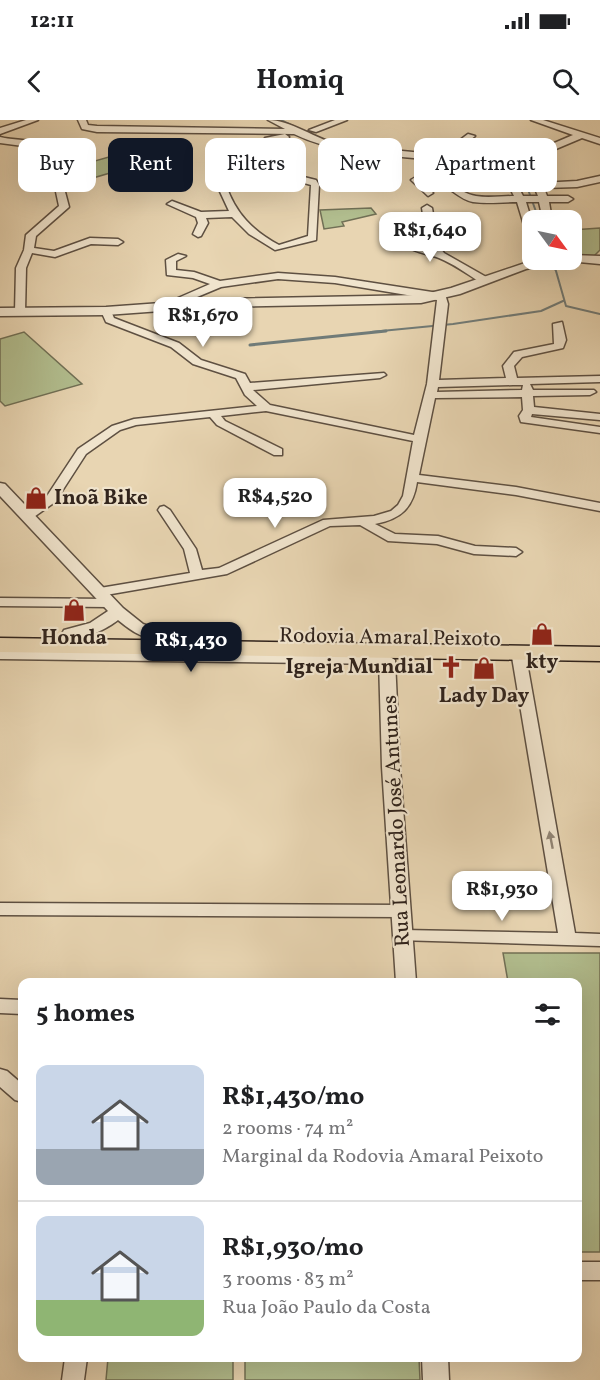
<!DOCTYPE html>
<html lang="en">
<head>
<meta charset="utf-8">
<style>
  :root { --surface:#fff; --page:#f2f2f2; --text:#202124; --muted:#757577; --line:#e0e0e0; --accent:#111827 }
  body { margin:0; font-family:Vollkorn,serif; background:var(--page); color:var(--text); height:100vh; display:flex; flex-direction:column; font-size:22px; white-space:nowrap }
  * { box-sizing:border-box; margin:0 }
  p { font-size:20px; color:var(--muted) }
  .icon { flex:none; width:33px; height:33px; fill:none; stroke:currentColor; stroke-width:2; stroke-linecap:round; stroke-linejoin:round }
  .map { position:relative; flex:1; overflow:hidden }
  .drawer { position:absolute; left:18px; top:858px; width:564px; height:384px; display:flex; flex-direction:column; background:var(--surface); border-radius:12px; box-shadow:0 6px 24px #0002 }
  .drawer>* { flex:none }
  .hud { position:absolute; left:18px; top:18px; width:564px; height:54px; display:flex; gap:12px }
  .needle { width:39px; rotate:123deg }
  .buttons { position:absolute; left:522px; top:90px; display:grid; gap:12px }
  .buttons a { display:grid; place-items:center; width:60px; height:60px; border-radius:12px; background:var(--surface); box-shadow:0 6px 24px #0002; font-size:30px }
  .price { position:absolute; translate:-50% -51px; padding:0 14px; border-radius:12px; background:#fff; color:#222; font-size:20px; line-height:39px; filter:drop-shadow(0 2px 3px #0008) }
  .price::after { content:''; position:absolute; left:50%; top:36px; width:18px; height:14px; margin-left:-9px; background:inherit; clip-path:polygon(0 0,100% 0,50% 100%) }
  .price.on { background:var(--accent); color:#fff }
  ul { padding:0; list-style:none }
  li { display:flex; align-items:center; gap:18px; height:150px; padding:0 18px }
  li+li { border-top:2px solid var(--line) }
  li span { display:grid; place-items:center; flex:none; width:168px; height:120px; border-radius:12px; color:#555 }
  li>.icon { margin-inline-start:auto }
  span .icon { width:72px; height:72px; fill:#fffc; stroke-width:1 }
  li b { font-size:26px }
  h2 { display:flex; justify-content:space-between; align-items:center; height:72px; padding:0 18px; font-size:26px }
  .chip { padding:0 21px; border-radius:12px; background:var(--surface); box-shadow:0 6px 24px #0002; font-size:21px; line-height:54px }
  .chip.on { background:var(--accent); color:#fff }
  .status { display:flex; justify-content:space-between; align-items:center; height:42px; padding:0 30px; background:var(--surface); direction:ltr }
  .status svg { height:16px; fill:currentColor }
  header { display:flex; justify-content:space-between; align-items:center; height:78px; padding:0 18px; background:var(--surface); font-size:27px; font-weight:700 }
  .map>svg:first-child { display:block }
  .green { fill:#b2be8f; stroke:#717056; stroke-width:1.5 }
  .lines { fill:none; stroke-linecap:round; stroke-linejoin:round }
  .stream-far1 { stroke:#707b78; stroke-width:2 }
  .stream { stroke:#707b78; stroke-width:3 }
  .minor-casing { stroke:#5e5042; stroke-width:3 }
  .tertiary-casing { stroke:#5e5042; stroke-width:3 }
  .trunk-casing { stroke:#30231c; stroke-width:3 }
  .minor { fill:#f0e4cd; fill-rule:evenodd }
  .tertiary { fill:#f0e4cd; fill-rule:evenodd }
  .trunk { fill:#e8d5b2; fill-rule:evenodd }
  .oneway { fill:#908474 }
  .labels { text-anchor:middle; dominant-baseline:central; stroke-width:4.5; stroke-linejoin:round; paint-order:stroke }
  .poi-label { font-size:21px; font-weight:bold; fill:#30231c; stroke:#f0e4cd }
  .street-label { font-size:21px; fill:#30231c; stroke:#f0e4cd }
</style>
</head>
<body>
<div class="status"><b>12:11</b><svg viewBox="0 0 49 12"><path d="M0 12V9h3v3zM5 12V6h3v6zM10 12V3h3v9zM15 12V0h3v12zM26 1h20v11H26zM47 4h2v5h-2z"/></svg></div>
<header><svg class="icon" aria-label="back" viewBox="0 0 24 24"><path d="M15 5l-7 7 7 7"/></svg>Homiq<svg class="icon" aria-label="search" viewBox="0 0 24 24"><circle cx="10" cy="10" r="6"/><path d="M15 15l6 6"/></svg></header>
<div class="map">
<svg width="600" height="1260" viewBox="0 0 600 1260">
  <rect width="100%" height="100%" fill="#e8d5b2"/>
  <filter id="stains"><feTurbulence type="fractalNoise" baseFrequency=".00333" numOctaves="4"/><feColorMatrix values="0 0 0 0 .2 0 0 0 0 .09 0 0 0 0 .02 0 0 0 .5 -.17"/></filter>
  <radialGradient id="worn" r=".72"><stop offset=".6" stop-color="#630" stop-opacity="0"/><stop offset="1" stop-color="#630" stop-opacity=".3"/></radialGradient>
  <path class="green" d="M123 33H137L144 43 69 65 77 46Z
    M371 88 376 94 342 102 344 106 324 109 320 90Z
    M600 108V130L594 136 572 135V110Z
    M24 212 82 264 5 286 0 281V219Z
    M503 833H600V1132H578V862H508Z
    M108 1238H233V1260H106Z
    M245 1238H419L420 1260H245Z"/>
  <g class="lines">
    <path class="stream-far1" d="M281 0 293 6
      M366 28 484 38 495 41
      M508 46 525 61 539 100
      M550 140 556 151 566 186 600 194
      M371 212 453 204 541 191 563 181"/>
    <path class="stream" d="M250 225 386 211"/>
    <g class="minor-casing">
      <path id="minor" d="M26 0H38L0 14V8Z
        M78 0H86L88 5 97 6 285 9 268 0C290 0 316 19 339 25L476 38C499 44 513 55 523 76H538C528 48 504 49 484 36L488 33 512 41 573 15 531 0H543L600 18V24L582 18 518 45 540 63 577 61 600 56V62L577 67 544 68 547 76H568L573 79 568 82H549L552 100H543L539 82H526L532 102V118L527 115 517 82C503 82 487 84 473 82 453 78 443 55 421 61L433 73 428 76 411 60C440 40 452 73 476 76 488 78 502 76 514 76 508 63 499 52 486 47 471 40 451 41 435 40 387 35 338 35 294 14L97 12 82 9Z
        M335 0H347L316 12 309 10Z
        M285 14 289 17 288 19 274 20 285 58 304 57 316 60 319 65 316 120 275 130 249 114 232 97 206 98 208 103 201 116 198 117 193 114 198 103 196 97 167 84 172 81 201 92 229 91 216 63 211 39 218 41 224 60 276 58 265 18ZM304 63 311 65 308 116 279 125C253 111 235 93 226 65Z
        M468 14 475 16 459 29 457 34H451L452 26Z
        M0 17C18 22 59 19 70 30L60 53 69 87 36 116 34 128 54 131 90 118 118 119 123 122 118 125 91 124 55 137 32 133 26 148 25 192 20 195 15 192 16 148 24 130 26 115 59 86 52 53 61 31 0 23Z
        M427 85 432 88 438 125 444 133 488 158V162H480C467 154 454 144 439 138 418 130 405 134 395 108L397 106H403L414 123 433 131 428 125 422 88Z
        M178 134 186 136 176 141V150L194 152 220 161 278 153 335 157 445 174 448 184 439 260 506 258 503 246 514 232 554 224 553 204 562 202 566 220 563 228 522 237 514 246 517 258 600 256V262L530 264 533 270H594L596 272 590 275 533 276 534 287 600 294V300L532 294 531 297 600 307V313L521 302 519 296 523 290 522 277 435 278 419 355 516 367 600 383V391L516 375 417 362C413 388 401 399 375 404L395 414 438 416 475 426 516 428 522 432 516 436 474 434 437 424 388 421 360 405 330 406 227 454 100 476 95 475 93 472 100 468 190 453 184 429 158 390 160 387 164 386 170 390 196 429 202 450 219 448 323 400 374 396 391 391 398 385 403 376 413 321 266 291 221 296 225 301 282 329V335H274L217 305 210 297 136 305 120 310 86 334 55 382 31 399H23L21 396 23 393 47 376 78 329 112 306 134 299 257 286 245 275 236 258 193 244 171 227 106 202 101 191 106 188 110 189 114 198 179 223 201 240 245 254 250 263 384 253 386 255 380 258 253 270 270 285 414 315 427 264 437 180 335 163 278 159 221 167 166 190 161 187 162 185 210 164 193 158 167 155 166 140ZM513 265H523L522 270 437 272 438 267Z
        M0 478 110 479 117 483 110 487 0 486Z
        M518 527 525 531 575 813 600 814V826L397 820 395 816 397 812 403 810 558 813 511 531Z
        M0 531 387 536 394 540 387 544 0 539Z
        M0 783 401 785 407 787 409 791 407 795 401 797 0 795Z
        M0 879 22 880V894L0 893Z
        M0 949 7 951 22 964V982L15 980 0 967Z
        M578 1142H600V1160H578Z
        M65 1238H87L84 1260H62Z"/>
    </g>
    <g class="tertiary-casing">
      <path id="tertiary" d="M572 135 600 136V144L568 141 566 140H572Z
        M534 140H562L560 142 526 149 460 174 421 183 216 187 106 195 0 196V188L106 187 216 179 421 175 451 168Z
        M0 363 5 364 123 488 143 504 160 510 162 514 160 518C144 521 129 509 118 500 105 510 81 522 64 518L62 514 64 510 90 503 108 491 0 376Z
        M387 535 395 540 400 647 416 862H396L382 647 379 540Z
        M422 1238H448L449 1260H423Z"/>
    </g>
    <g class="trunk-casing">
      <path id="trunk" d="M0 518 600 527V541L0 532Z"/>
    </g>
    <use href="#minor" class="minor"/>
    <use href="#tertiary" class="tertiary"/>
    <use href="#trunk" class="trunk"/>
  </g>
  <defs><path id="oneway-solid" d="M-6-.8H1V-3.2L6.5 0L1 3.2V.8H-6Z" transform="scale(1.5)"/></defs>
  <use class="oneway" href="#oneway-solid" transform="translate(551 720) rotate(-101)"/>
  <defs>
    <g id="shop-bare" transform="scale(1.8)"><path d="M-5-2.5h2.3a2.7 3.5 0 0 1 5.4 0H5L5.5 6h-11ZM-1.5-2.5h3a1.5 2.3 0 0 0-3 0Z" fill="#8f2418" stroke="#f0e4cd" stroke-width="2.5" paint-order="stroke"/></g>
    <g id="church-bare" transform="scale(1.8)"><path d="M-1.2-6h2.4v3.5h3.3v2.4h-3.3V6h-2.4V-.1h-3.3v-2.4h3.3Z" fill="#8f2418" stroke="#f0e4cd" stroke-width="2.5" paint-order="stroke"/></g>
  </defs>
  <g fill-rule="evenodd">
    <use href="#shop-bare" x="36" y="378"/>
    <use href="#shop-bare" x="74" y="490"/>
    <use href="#shop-bare" x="542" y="514"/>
    <use href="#church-bare" x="451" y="547"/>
    <use href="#shop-bare" x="484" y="548"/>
  </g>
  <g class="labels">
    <g class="poi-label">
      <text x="54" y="378" text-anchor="start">Inoã Bike</text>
      <text x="74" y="518">Honda</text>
      <text x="542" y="542">kty</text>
      <text x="433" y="547" text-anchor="end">Igreja Mundial</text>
      <text x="484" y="576">Lady Day</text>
    </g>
    <g class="street-label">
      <text transform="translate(390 518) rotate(1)">Rodovia Amaral Peixoto</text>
      <text transform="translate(397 701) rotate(-93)">Rua Leonardo José Antunes</text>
    </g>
  </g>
  <rect width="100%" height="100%" filter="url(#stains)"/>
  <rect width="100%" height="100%" fill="url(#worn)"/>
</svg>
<div class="buttons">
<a><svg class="needle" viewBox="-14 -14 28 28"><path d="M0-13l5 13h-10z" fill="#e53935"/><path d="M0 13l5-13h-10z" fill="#757577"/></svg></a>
</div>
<b class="price" style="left:430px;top:143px">R$1,640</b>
<b class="price" style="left:203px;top:228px">R$1,670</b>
<b class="price" style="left:275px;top:409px">R$4,520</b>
<b class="price on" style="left:191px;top:553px">R$1,430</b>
<b class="price" style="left:502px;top:802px">R$1,930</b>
<div class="hud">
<a class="chip">Buy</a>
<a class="chip on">Rent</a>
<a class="chip">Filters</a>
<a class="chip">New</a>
<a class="chip">Apartment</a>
</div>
<section class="drawer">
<h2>5 homes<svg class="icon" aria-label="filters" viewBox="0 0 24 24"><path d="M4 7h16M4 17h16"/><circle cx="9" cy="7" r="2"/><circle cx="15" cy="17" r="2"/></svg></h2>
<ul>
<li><span style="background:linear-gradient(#c9d6e8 70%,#9aa5b1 0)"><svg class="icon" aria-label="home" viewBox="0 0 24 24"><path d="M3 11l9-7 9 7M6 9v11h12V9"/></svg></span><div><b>R$1,430/mo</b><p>2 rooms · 74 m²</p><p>Marginal da Rodovia Amaral Peixoto</p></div></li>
<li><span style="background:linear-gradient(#c9d6e8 70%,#8fb573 0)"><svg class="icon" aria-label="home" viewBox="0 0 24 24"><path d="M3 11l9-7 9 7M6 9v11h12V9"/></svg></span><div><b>R$1,930/mo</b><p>3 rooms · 83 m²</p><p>Rua João Paulo da Costa</p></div></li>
</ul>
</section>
</div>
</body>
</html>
